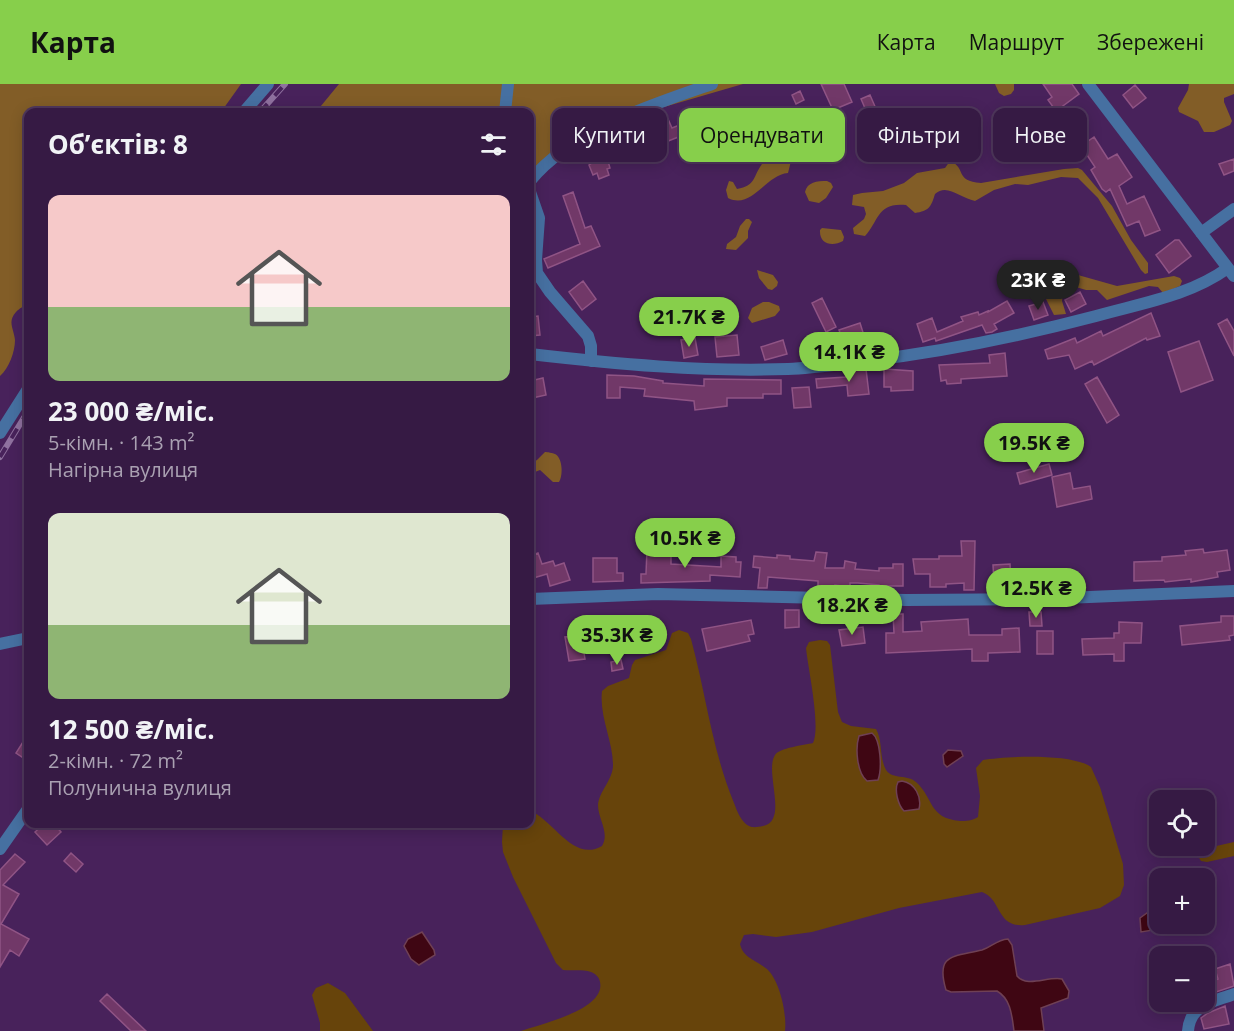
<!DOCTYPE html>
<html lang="uk">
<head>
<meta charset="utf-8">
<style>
  :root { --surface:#361a44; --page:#3d234b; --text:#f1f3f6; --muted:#aaa1b2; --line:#50385d; --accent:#87cf4b }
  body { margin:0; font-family:"Open Sans",sans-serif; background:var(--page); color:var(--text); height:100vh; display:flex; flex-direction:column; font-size:22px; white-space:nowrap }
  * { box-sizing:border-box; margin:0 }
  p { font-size:20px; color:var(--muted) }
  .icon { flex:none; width:33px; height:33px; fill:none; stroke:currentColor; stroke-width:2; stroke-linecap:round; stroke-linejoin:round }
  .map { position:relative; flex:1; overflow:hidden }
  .panel { position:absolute; left:24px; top:24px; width:510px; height:720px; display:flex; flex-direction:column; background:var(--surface); border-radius:12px; box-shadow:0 3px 15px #0003,0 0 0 2px var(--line) }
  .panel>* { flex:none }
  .banner { position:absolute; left:552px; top:24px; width:570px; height:54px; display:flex; gap:12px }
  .tools { position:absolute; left:1149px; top:706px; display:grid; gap:12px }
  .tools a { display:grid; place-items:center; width:66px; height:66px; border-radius:12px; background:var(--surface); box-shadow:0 3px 15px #0003,0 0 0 2px var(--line); font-size:30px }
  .price { position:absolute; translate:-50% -51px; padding:0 14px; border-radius:21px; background:var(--accent); color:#111; font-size:20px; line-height:39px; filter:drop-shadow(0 2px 3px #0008) }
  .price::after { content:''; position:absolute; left:50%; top:36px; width:18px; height:14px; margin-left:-9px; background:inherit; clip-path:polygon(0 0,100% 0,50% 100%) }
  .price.on { background:#222; color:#fff }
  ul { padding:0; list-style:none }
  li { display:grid; align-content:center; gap:12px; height:318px; padding:0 24px }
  li span { display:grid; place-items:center; height:186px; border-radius:12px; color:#555 }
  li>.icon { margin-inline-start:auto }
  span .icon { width:108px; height:108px; fill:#fffc; stroke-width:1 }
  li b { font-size:26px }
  h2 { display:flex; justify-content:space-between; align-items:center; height:72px; padding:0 24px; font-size:26px }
  .tag { padding:0 21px; border-radius:12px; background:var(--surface); box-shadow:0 3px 15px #0003,0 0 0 2px var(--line); font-size:21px; line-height:54px }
  .tag.on { background:var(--accent); color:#111 }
  header { display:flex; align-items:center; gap:36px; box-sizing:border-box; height:84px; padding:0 30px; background:var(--accent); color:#111 }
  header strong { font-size:28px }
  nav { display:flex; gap:33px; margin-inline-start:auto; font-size:21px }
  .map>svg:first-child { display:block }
  .green { fill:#67440b }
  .forest { fill:#825d27 }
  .water { fill:#3f0613; stroke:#6f4054; stroke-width:1.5 }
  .building { fill:#713868; stroke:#905485; stroke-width:1.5 }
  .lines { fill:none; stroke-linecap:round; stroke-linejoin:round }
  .minor { stroke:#4670a1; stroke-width:12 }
  .rail-casing { stroke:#8f719f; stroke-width:6 }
  .rail { stroke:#48225b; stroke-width:4; stroke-dasharray:11; stroke-linecap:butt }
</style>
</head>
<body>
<header>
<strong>Карта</strong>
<nav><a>Карта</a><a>Маршрут</a><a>Збережені</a></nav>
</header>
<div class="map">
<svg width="1234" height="947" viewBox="0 0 1234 947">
  <rect width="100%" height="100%" fill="#48225b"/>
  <path class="green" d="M679 546 688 549 691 555C706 610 712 666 734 719 737 727 741 738 749 742 753 744 758 743 763 742 789 737 764 688 775 671 779 664 804 661 813 659 821 642 808 585 806 564L809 558 820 556 827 557 830 561 838 628 842 638 851 642 876 645C883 657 879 673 886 686 893 696 907 690 916 698 934 714 928 734 960 737 966 737 972 737 978 733L980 712 976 684 983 676C1006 672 1072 669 1091 683L1100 703 1123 780 1124 801 1120 812 1100 824 1025 841C996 844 1002 815 982 808L899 824 812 848 776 853 753 850 744 851 740 860C743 874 756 876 767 885 780 897 787 930 785 947H521C540 940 606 926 600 898 599 893 596 890 591 888 582 885 572 887 563 886L556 879 513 793 503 768 502 758 503 740H530V727C553 735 573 779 602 762 610 749 598 735 598 721 599 707 613 696 613 681 613 657 599 632 602 607L608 602 629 594 632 581 635 576 666 566 672 549Z
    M1234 758V772L1207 778 1201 777 1198 772 1203 765Z
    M328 899 345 909 373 947H320V939L312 911 316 904Z"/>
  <path class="forest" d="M0 0H241L221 28H28V222C23 222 20 224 16 228 7 238 14 245 15 256 15 268 9 284 0 292Z
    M339 0H743L664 23 640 25 530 93V28H316Z
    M995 0H1014V6L1011 10 1004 12 999 9Z
    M1189 0H1234V10L1224 14V18L1232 37 1230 41 1214 48H1204L1198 37 1179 28 1178 24 1188 6Z
    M783 66 789 69 791 77 788 89C765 91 752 126 728 114L726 106 729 97 733 98 737 105C756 102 753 92 762 80L775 74Z
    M950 77C967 84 954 97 981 99L1064 85 1078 84 1082 86 1112 122 1131 156 1148 179V189L1145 190 1141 186 1098 114 1078 94 1061 93 1028 101 1015 100 994 106 975 117C960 114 947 99 935 110 931 123 929 127 915 129L906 121C877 118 879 137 865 152L854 150 853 144 864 135 866 130 864 123 852 121 853 111 862 109 883 107 904 99 917 89 945 84Z
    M827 97 831 99 833 103 826 114 819 119 809 117 805 108C807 98 817 97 827 97Z
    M746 135H749L752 138 748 147V154L736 166 726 165 727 160 736 153 740 142Z
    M822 144 841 146 844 153 843 157C832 163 819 160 820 146Z
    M757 186 773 191 778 198 777 202 772 206 768 205 759 194Z
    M1068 191H1078L1117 202 1174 192 1180 194 1182 197 1180 202 1163 209 1158 203 1149 202 1107 216 1097 206H1086L1076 203 1063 210 1062 217 1066 230 1054 231 1040 203 1048 197Z
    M763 218H769L779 222 780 226 775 232 752 239 748 234 752 224Z
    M545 368C547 368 553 369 555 370 563 374 563 392 559 398H553L540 386 530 390V380L537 376Z"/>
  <path class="water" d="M872 649C881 656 882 685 878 696L867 697C857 689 855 665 859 652Z
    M948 666 961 667 963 672 947 683 944 680 943 671Z
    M902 697C915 699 922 713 919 725L904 727C898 721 894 706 898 698Z
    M1159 825 1160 840H1190L1141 848 1140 834 1147 829Z
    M422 848 434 866 435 871 419 881 411 875 404 862 408 855Z
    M1008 855 1012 861 1017 892C1027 904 1048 892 1062 895L1069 907 1068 914 1041 924 1044 947H1014C1012 932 1011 915 997 907L951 908 946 906C935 869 954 873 982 866 992 863 996 856 1008 855Z"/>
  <path class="building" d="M821 0H844L852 18 833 26Z
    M1043 0H1072L1079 10 1056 27 1048 16 1052 13Z
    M1135 1 1146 14 1133 24 1123 11Z
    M800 7 804 16 796 20 792 11Z
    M870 11 877 27 868 31 861 15Z
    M668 35 672 44 682 40 686 50 648 65 643 50 662 44 660 39Z
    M705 47 710 57 693 66 689 55Z
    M1094 53 1108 75 1117 70 1132 93 1119 102 1127 120 1144 112 1160 146 1145 152 1139 137 1127 142 1110 105 1106 108 1102 105 1091 86 1095 83 1081 62Z
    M601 70 603 75 607 74 610 84 607 85 609 91 599 95 597 89 593 91 589 81 592 79 590 74Z
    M1234 75V87L1224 91 1219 80Z
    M573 108 585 144 591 142 600 162 548 184 544 175 580 160 563 112Z
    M1175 156H1179L1191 172 1169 189 1156 171Z
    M583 197 596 215 582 226 569 208Z
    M1080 208 1086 220 1071 228 1065 216Z
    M822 214 836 243 826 248 812 219Z
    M1007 217 1014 229 994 240 997 245 992 248 986 249 982 241 936 257 935 254 923 258 917 240 932 234 937 248 963 237 961 233 978 228 979 231 988 227V228Z
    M1043 218 1048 231 1034 236 1029 222Z
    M1151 229 1160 252 1147 256 1146 254 1094 281 1092 277 1075 285 1069 271 1048 275 1045 266 1075 254 1077 259 1101 247 1103 252Z
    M538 232 540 251 530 252V233Z
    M1227 235 1234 247V272L1218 240Z
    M860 239 868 264 848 271 839 246Z
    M737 251 739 271 717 273 715 253Z
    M695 254 698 271 684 274 681 256Z
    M783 256 787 270 765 276 761 263Z
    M1199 257 1213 296 1181 308 1168 268Z
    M1005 269 1007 292 961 295V299L947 300 946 296 941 297 939 281 990 279 989 271Z
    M866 285 869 310 848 312 847 301 817 304 816 295 846 293 845 288Z
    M884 285 913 287V306L891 307V303H884Z
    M607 291 634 292 663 297V299L704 302V295L781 296V310H763V314H727V322L695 326 694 317 644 312 645 305 620 303V314H607Z
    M1097 293 1119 331 1107 339 1085 300Z
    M543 294 546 311 532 314 530 297Z
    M809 303 811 323 794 324 792 304Z
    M1049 380 1052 391 1020 400 1017 389Z
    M1070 389 1073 405 1090 402 1092 415 1057 423 1052 393Z
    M961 457H975L974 506H964V499L946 500V503H930V490H915L913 475H939V472H962Z
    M647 465 671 466V480L721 483V472L736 473V478H741L740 493 710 491V497L641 499V490H646Z
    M1203 465 1204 469 1227 466 1230 486 1217 488 1218 493 1191 498V495L1165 498 1164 496 1134 497V478L1162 477V473L1186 471 1185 467Z
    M816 468 827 469 825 484H844L845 477 856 479 855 485 879 487V484H893V480H903V502H879V501L858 499H850V503L835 501V503L818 502V497L768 493 767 504H758L760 484 753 483 754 472 777 474V471L790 472V475L814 477Z
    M538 469 542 480 553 477 555 482 564 479 570 496 550 502 547 490 530 495V472Z
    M593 474H617V489H623V497L593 498Z
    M1010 480 1011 499 994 500 993 481Z
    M785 526H799V543L785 544Z
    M1029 528H1041L1042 542H1030Z
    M893 530H903V548L922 547 921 538 968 535 969 551H1002V545L1019 544 1020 568 988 569V577H972V565L886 569V549H894Z
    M1221 532H1234V551L1229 552 1230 556 1182 561 1180 542 1221 538Z
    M751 536 754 550 748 551 750 557 707 567 702 545Z
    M1119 538 1142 539 1141 559H1124V577H1114V570L1083 571 1082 555 1114 554V549H1119Z
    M641 540 643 561 625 564 623 542Z
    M863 543 865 559 842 562 839 546Z
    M1037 547H1053V570H1037Z
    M581 551 585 575 569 577 565 553Z
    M621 576 623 585 612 587 611 578Z
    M28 650V677L16 669Z
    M44 740H54L61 748 47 761 35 748Z
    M71 769 83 780 76 788 64 777Z
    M15 770 25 778 3 801 19 810 1 840 29 855 19 872 10 866 0 883V786Z
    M1230 880 1234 902 1204 912V906L1214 903 1213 897 1218 895 1215 885Z
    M107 910 146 947H131L100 917Z
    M1225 922 1229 940 1204 945 1201 934 1208 929Z"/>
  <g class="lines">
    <path class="minor" d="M1088 0 1234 192
      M244 28 268 0
      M505 28 508 0
      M530 97C572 46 651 21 712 0
      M530 108 539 134 536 176 537 189 550 208 588 252 591 262V277
      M1201 149 1234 125
      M530 270C615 280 702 288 788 285 814 284 839 280 865 277 943 268 1020 252 1096 232 1142 219 1189 212 1228 184
      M0 349 28 305
      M530 515 658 510 906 516 1041 515 1234 507
      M0 560 28 554
      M0 765 28 725
      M1188 947C1190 920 1213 918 1234 910"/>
    <g class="rail-casing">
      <path id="rail" d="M260 28 285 0
        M0 373 28 327"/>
    </g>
    <use href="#rail" class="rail"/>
  </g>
</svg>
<div class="tools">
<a><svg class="icon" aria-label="locate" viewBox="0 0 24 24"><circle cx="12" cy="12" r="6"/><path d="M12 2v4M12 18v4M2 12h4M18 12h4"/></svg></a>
<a>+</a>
<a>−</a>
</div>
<b class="price on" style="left:1038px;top:227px">23K ₴</b>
<b class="price" style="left:689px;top:264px">21.7K ₴</b>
<b class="price" style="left:849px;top:299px">14.1K ₴</b>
<b class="price" style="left:1034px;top:390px">19.5K ₴</b>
<b class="price" style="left:685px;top:485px">10.5K ₴</b>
<b class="price" style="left:1036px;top:535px">12.5K ₴</b>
<b class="price" style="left:852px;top:552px">18.2K ₴</b>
<b class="price" style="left:617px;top:582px">35.3K ₴</b>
<div class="banner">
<a class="tag">Купити</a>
<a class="tag on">Орендувати</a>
<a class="tag">Фільтри</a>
<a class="tag">Нове</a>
</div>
<section class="panel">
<h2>Об’єктів: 8<svg class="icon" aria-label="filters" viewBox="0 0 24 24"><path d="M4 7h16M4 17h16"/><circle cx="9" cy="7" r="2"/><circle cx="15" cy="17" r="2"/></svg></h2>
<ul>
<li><span style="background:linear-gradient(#f6c9c9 60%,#8fb573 0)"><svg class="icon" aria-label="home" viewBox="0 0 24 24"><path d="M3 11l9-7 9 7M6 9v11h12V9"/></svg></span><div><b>23 000 ₴/міс.</b><p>5-кімн. · 143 m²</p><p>Нагірна вулиця</p></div></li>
<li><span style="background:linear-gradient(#dfe7d0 60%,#8fb573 0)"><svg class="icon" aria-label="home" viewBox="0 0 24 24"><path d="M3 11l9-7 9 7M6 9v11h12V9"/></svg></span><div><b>12 500 ₴/міс.</b><p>2-кімн. · 72 m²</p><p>Полунична вулиця</p></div></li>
</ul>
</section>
</div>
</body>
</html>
